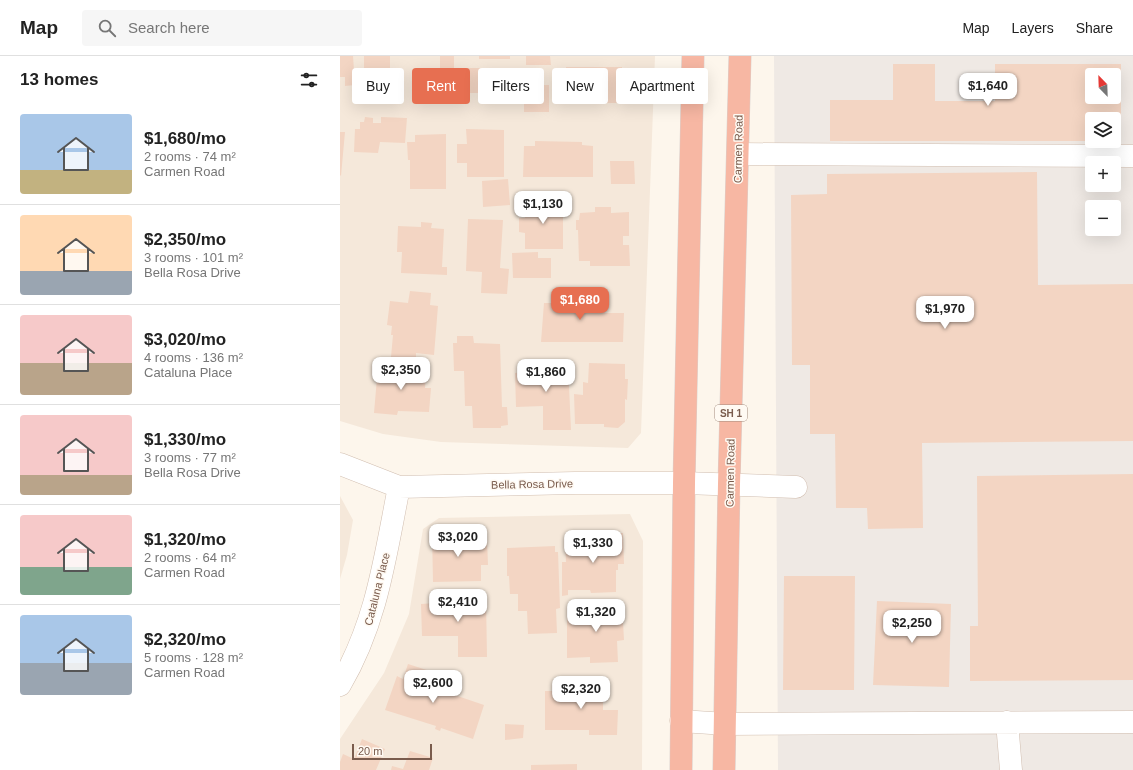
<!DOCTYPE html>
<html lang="en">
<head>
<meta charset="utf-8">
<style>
  :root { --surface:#fff; --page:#f6f6f6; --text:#222; --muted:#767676; --line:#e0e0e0; --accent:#e76f51 }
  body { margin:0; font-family:Helvetica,sans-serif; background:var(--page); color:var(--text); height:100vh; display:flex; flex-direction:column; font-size:15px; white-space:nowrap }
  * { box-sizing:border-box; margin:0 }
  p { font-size:13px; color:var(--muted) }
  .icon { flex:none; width:22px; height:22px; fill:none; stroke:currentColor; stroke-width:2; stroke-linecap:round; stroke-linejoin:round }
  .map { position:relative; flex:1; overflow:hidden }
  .side { display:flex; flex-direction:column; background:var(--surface); width:340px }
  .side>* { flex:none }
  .guide { position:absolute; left:12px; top:12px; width:380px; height:36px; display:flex; gap:8px }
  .needle { width:26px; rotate:337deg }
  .controls { position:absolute; left:745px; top:12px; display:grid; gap:8px }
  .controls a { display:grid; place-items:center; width:36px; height:36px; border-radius:4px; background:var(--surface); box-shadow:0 4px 16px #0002; font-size:20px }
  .scale { position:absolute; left:12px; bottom:10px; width:80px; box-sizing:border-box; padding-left:4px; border:2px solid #7a5c4d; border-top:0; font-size:11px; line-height:14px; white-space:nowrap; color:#7a5c4d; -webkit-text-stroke:3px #fffaf3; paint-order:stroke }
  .price { position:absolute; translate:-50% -34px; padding:0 9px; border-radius:8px; background:#fff; color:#222; font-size:13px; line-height:26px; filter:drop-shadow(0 1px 2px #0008) }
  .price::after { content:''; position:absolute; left:50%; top:24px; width:12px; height:9px; margin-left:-6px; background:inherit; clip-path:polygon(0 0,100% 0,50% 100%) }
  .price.current { background:var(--accent); color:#fff }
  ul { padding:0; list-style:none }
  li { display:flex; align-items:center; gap:12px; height:100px; padding:0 20px }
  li+li { border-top:1px solid var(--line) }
  li span { display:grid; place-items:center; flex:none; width:112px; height:80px; border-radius:4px; color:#555 }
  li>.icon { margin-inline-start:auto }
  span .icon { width:48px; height:48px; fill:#fffc; stroke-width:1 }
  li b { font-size:17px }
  h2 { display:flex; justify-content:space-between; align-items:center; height:48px; padding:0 20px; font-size:17px }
  .tag { padding:0 14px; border-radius:4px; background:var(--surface); box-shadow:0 4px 16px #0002; font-size:14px; line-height:36px }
  .tag.current { background:var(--accent); color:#fff }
  header { display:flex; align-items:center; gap:24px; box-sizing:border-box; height:56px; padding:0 20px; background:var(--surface); border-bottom:1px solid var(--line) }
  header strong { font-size:19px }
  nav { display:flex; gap:22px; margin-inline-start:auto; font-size:14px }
  .search { width:280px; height:36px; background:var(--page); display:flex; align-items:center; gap:10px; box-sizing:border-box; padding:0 14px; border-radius:4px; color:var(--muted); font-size:15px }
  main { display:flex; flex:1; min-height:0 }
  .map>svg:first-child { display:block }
  .residential { fill:#f5e8da }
  .industrial { fill:#efe9e4; fill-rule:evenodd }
  .building { fill:#f3d5c3; fill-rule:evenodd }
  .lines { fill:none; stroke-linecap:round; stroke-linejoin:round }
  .minor-casing { stroke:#d1beb0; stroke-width:23 }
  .highway-casing { stroke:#dad1cd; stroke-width:23 }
  .minor { stroke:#fff; stroke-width:22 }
  .highway { stroke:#f7b7a3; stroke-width:22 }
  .labels { text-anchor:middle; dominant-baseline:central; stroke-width:3; stroke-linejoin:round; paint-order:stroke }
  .shield { fill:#fffaf3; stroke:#a28b7f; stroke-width:1 }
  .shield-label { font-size:10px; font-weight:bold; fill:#7a5c4d }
  .street-label { font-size:11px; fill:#7a5c4d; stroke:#fffaf3 }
</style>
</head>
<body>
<header>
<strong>Map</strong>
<div class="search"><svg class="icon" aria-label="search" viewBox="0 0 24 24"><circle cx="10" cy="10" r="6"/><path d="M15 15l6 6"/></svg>Search here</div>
<nav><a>Map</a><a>Layers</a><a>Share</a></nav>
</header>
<main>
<section class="side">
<h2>13 homes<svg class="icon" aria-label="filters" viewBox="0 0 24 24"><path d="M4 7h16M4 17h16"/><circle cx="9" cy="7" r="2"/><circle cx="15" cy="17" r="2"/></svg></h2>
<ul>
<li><span style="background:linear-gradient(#a9c7e8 70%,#c2b280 0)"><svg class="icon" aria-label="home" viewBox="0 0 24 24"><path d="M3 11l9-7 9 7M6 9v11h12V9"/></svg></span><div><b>$1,680/mo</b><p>2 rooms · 74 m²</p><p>Carmen Road</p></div></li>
<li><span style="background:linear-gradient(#ffd9b3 70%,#9aa5b1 0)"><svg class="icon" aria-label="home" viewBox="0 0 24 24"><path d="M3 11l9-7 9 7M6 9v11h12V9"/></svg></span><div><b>$2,350/mo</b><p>3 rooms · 101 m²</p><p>Bella Rosa Drive</p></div></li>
<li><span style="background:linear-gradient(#f6c9c9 60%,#b9a48a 0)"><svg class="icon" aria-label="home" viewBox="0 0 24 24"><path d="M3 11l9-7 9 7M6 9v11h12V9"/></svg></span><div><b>$3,020/mo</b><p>4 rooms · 136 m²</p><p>Cataluna Place</p></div></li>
<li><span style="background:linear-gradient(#f6c9c9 75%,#b9a48a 0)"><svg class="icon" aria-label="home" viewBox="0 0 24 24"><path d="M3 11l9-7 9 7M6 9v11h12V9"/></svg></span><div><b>$1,330/mo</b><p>3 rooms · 77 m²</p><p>Bella Rosa Drive</p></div></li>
<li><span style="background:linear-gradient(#f6c9c9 65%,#7fa58c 0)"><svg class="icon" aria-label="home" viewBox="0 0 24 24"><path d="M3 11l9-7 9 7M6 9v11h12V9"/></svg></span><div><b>$1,320/mo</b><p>2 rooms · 64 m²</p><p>Carmen Road</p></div></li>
<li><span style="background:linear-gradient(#a9c7e8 60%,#9aa5b1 0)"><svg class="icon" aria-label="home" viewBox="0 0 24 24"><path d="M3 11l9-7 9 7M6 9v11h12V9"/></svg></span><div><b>$2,320/mo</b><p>5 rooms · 128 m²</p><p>Carmen Road</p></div></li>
</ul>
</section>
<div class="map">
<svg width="793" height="714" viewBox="0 0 793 714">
  <rect width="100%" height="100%" fill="#fdf6ec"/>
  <path class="residential" d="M0 0H315L301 377 288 392 101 386 43 378 0 365Z
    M0 440 13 464 7 499 0 523Z
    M290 458 303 485 302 714H0V683L44 617 69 558 83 473 99 462Z"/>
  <path class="industrial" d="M434 0H793V714H438ZM752 19H774V41H752ZM752 63H774V85H752ZM752 107H774V129H752ZM752 151H774V173H752Z"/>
  <path class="building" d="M0 0H13L15 29 5 30V21H0Z
    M24 0H50V16H54V26L30 28V26H24Z
    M100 0H114V20L100 21Z
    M139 0H170V3H139Z
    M186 0H210L211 9H186Z
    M553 8H595V45H655V8H781V85H774V63H752V85H490V44H553ZM752 19H774V41H752Z
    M226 11H282V47H227Z
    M117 12H143L142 37H116Z
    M184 29H209V56H184Z
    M25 61 33 62V67H41V61L67 62 65 87 40 86 38 97 14 96 15 73H20V66H24Z
    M126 73 164 74V121H127V107H117V88H127Z
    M0 76H5L1 120 0 119Z
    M106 78V133H70V104H68L67 86H75V79Z
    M195 85 242 86V89L253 90V121H183L184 90H195Z
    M270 105H294L295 128H271Z
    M697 116 698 229 793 228V385L582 387 583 472 528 473 527 452H496L495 378H470V309H452L451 139 487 138V118Z
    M168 123 170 149 143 151 142 125Z
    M223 145V193H185V177L179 176V162H185L184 146Z
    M255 151H271V157L289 156V180H283V189H289L290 210H250V205H239L238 174H236V164H239L240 157 255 156Z
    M128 163 163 164 160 212 169 213 167 238 141 237 142 216 126 215Z
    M81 166 92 167 91 172 104 173 102 211H107V219L61 217 62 196H57L58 170 81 171Z
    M198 196V202H211V222H173L172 197Z
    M70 235 91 237 90 249 98 250 94 299 76 297V303L51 301 53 279H51L52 270 47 269 50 245 68 247Z
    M219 237H256V257H284L283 286H201L204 247H213V242H219Z
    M117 280H133L134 287 160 288 162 351H167L168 369 161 370V372H133L132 350H125L124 315H114L113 287H117Z
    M249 307 285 308V323H288L287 344 285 343V366L278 372 264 371V368H235L234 338 243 339V326L248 327Z
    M64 308 71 309V312L86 313 85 332H91L89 356 58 355 57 359 34 357 38 310 64 312Z
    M228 308 231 374H203V350L176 351 175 317 181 316V311H188L187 309Z
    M793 418V624L630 625V570H638L637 420Z
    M92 476H118V482H127V484H147L148 509H141V525L93 526Z
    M283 477 284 508H278V514H276V536L251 537 250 534H228V539L222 540V506H226L225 486 247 485V478Z
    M215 490V496H218L220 552 216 553 217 577 188 578 187 555H178V538H170L169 520H167V492Z
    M444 520H515L514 634H443Z
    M114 539 115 542H124L125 544 146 543 147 601H118V580H82L81 548 95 547V541L98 540Z
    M537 545 611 548 609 631 533 629Z
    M273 546V548H282L284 584 277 585 278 606 250 607V601L227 602V560L246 559V551H250V547Z
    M68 608 96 617 91 631 144 649 133 683 101 672 100 675 95 673 96 670 45 654 57 620 63 623Z
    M241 620 263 621V654H278L277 679H249V674H205V635H241Z
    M165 668 184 669 183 682 165 684Z
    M22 683 45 693 36 714H0V706L3 698 14 703Z
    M70 695 93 702 89 714H51L52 710 63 713Z
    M237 708V714H191V709Z"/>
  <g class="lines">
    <g class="minor-casing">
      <path id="minor" d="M398 98 793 100
        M0 408 59 431 235 427H344L456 431
        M0 629C37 566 45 501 59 431
        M341 665 386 668 793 666
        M667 666 671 714"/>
    </g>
    <g class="highway-casing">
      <path id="highway" d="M341 714 344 427 353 0
        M384 714 389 428 400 0"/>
    </g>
    <use href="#minor" class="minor"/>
    <use href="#highway" class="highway"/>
  </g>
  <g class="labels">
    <rect class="shield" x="375" y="349" width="32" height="16" rx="3"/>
    <g class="shield-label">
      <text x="391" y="357">SH 1</text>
    </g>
    <g class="street-label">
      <text transform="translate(398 93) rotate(-89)">Carmen Road</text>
      <text transform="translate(390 417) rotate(-89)">Carmen Road</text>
      <text transform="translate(192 428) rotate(-1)">Bella Rosa Drive</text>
      <text transform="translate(37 533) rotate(-76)">Cataluna Place</text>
    </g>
  </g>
</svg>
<div class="controls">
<a><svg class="needle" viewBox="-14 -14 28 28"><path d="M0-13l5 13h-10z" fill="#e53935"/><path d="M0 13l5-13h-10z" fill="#767676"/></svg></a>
<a><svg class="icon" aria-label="layers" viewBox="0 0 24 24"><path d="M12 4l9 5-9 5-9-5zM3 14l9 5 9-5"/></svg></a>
<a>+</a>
<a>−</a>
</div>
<div class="scale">20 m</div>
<b class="price" style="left:648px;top:51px">$1,640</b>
<b class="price" style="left:203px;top:169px">$1,130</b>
<b class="price current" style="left:240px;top:265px">$1,680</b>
<b class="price" style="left:605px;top:274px">$1,970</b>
<b class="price" style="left:61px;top:335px">$2,350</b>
<b class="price" style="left:206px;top:337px">$1,860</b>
<b class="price" style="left:118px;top:502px">$3,020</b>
<b class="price" style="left:253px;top:508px">$1,330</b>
<b class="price" style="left:118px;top:567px">$2,410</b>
<b class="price" style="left:256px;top:577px">$1,320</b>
<b class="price" style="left:572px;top:588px">$2,250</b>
<b class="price" style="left:93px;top:648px">$2,600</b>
<b class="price" style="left:241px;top:654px">$2,320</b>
<div class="guide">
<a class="tag">Buy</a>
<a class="tag current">Rent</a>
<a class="tag">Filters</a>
<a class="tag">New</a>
<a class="tag">Apartment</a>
</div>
</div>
</main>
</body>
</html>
